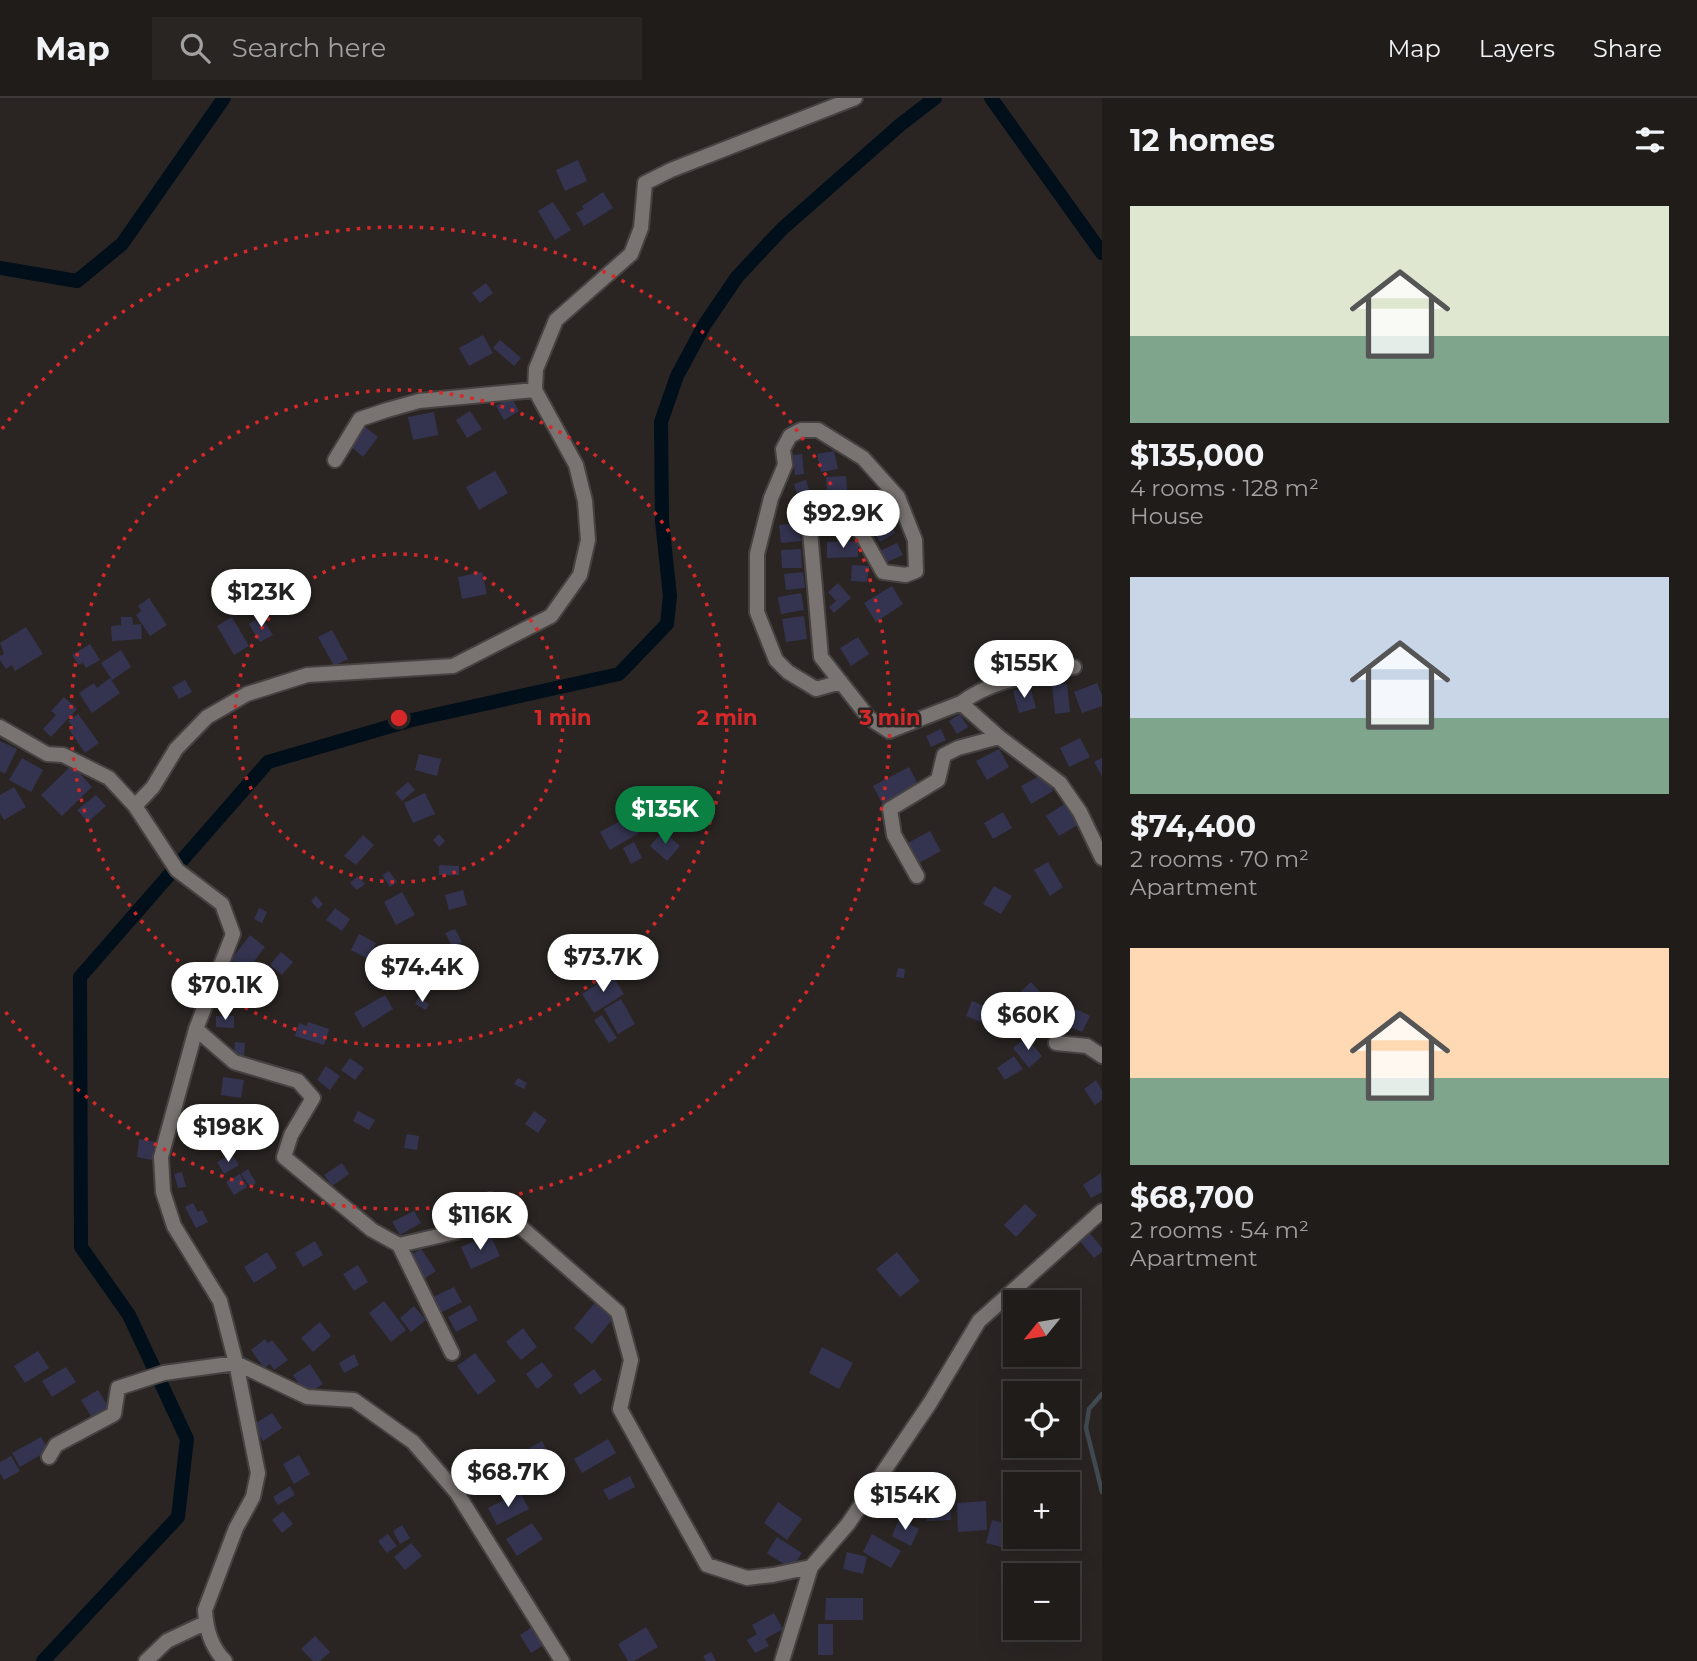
<!DOCTYPE html>
<html lang="en">
<head>
<meta charset="utf-8">
<style>
  :root { --surface:#201c1a; --page:#282523; --text:#f1f3f6; --muted:#a2a1a2; --line:#3d3a39; --accent:#0b8043 }
  body { margin:0; font-family:Montserrat,sans-serif; background:var(--page); color:var(--text); height:100vh; display:flex; flex-direction:column; font-size:26px; white-space:nowrap }
  * { box-sizing:border-box; margin:0 }
  p { font-size:23px; color:var(--muted) }
  .icon { flex:none; width:38px; height:38px; fill:none; stroke:currentColor; stroke-width:2; stroke-linecap:round; stroke-linejoin:round }
  .map { position:relative; flex:1; overflow:hidden }
  .panel { display:flex; flex-direction:column; background:var(--surface); width:595px }
  .panel>* { flex:none }
  .needle { width:46px; rotate:240deg }
  .tools { position:absolute; left:1003px; top:1192px; display:grid; gap:14px }
  .tools a { display:grid; place-items:center; width:77px; height:77px; border-radius:0px; background:var(--surface); box-shadow:0 7px 28px #0002,0 0 0 2px var(--line); font-size:35px }
  .price { position:absolute; translate:-50% -60px; padding:0 16px; border-radius:24px; background:#fff; color:#222; font-size:23px; line-height:46px; filter:drop-shadow(0 2px 4px #0008) }
  .price::after { content:''; position:absolute; left:50%; top:42px; width:21px; height:16px; margin-left:-10px; background:inherit; clip-path:polygon(0 0,100% 0,50% 100%) }
  .price.on { background:var(--accent); color:#fff }
  ul { padding:0; list-style:none }
  li { display:grid; align-content:center; gap:14px; height:371px; padding:0 28px }
  li span { display:grid; place-items:center; height:217px; border-radius:0px; color:#555 }
  li>.icon { margin-inline-start:auto }
  span .icon { width:126px; height:126px; fill:#fffc; stroke-width:1 }
  li b { font-size:30px }
  h2 { display:flex; justify-content:space-between; align-items:center; height:84px; padding:0 28px; font-size:30px }
  header { display:flex; align-items:center; gap:42px; box-sizing:border-box; height:98px; padding:0 35px; background:var(--surface); border-bottom:2px solid var(--line) }
  header strong { font-size:33px }
  nav { display:flex; gap:38px; margin-inline-start:auto; font-size:24px }
  .search { width:490px; height:63px; background:var(--page); display:flex; align-items:center; gap:18px; box-sizing:border-box; padding:0 24px; border-radius:0px; color:var(--muted); font-size:26px }
  main { display:flex; flex:1; min-height:0 }
  .map>svg:first-child { display:block }
  .lines { fill:none; stroke-linecap:round; stroke-linejoin:round }
  .stream { stroke:#414b51; stroke-width:4.5 }
  .canal { stroke:#000f19; stroke-width:14 }
  .building { fill:#343450 }
  .minor-casing { stroke:#464241; stroke-width:18 }
  .minor { stroke:#797371; stroke-width:14 }
  .ring { fill:none; stroke:#d62828; stroke-width:3.5; stroke-dasharray:3.5 7 }
  .centre { fill:#d62828; stroke:#2a2523; stroke-width:3.5 }
  .ring-label { font-size:21px; text-anchor:middle; font-weight:bold; fill:#d62828; stroke:#2a2523; stroke-width:5; stroke-linejoin:round; paint-order:stroke }
</style>
</head>
<body>
<header>
<strong>Map</strong>
<div class="search"><svg class="icon" aria-label="search" viewBox="0 0 24 24"><circle cx="10" cy="10" r="6"/><path d="M15 15l6 6"/></svg>Search here</div>
<nav><a>Map</a><a>Layers</a><a>Share</a></nav>
</header>
<main>
<div class="map">
<svg width="1102" height="1563" viewBox="0 0 1102 1563">
  <rect width="100%" height="100%" fill="#2a2523"/>
  <g class="lines">
    <path class="stream" d="M1102 1296 1089 1311 1086 1330 1102 1394"/>
    <path class="canal" d="M991 0 1102 155
      M0 170 77 183 122 146 224 0
      M43 1563 178 1419 187 1341 129 1217 81 1149 80 879 268 664 412 622 619 576 667 526 670 498 662 423 661 324 677 278 705 226 737 179 782 131 900 27 935 0"/>
  </g>
  <path class="building" d="M578 62 587 83 565 93 556 72Z
    M603 94 613 110 584 128 576 115 584 111 582 108Z
    M553 104 571 132 555 142 538 113Z
    M486 185 493 195 480 205 472 195Z
    M483 237 493 255 469 268 459 250Z
    M500 242 521 260 514 268 493 250Z
    M511 299 519 313 504 322 496 308Z
    M470 313 482 331 467 340 456 322Z
    M434 314 438 337 413 342 408 319Z
    M364 328 378 339 363 359 349 347Z
    M834 353 838 371 821 374 817 356Z
    M802 356 804 376 795 377 793 357Z
    M495 373 508 395 479 412 466 389Z
    M846 378 847 392 827 393 826 379Z
    M806 382 811 399 799 403 794 386Z
    M872 400 879 416 865 423 858 407Z
    M828 416 845 417V434L827 433Z
    M887 422 895 435 880 444 872 431Z
    M799 425 801 443 781 445 779 427Z
    M858 443V459L827 460V444Z
    M897 445 903 457 885 465 880 453Z
    M801 451 802 470H782L781 452Z
    M852 467 869 468 867 484 851 483Z
    M482 474 487 496 462 501 458 479Z
    M803 474 805 490 786 492 784 476Z
    M838 485 851 500 834 515 829 509 836 503 828 494Z
    M892 488 903 506 876 524 864 505Z
    M801 495 804 512 781 516 778 499Z
    M149 500 167 527 150 538 136 517 141 513 138 508Z
    M261 518 273 537 260 544 249 526Z
    M804 518 807 541 786 544 782 521Z
    M121 519H132L133 527 141 526 142 541 112 543 111 528 121 527Z
    M232 519 249 548 234 557 217 528Z
    M26 529 43 556 15 573 12 567 6 571 0 562V558L4 556 0 545Z
    M332 532 348 561 334 568 318 539Z
    M858 539 869 556 851 568 840 550Z
    M90 546 100 562 86 570 83 565 79 567 72 557Z
    M121 552 131 569 112 582 101 565Z
    M110 580 120 595 92 615 79 595 94 585 97 590Z
    M185 582 192 594 179 601 172 589Z
    M1097 585 1102 597V608L1082 615 1074 594Z
    M1067 586 1070 614 1055 616 1052 587Z
    M1030 588 1036 610 1019 615 1013 593Z
    M64 599 77 611 51 639 43 631 56 617 51 613Z
    M78 616 99 645 85 655 70 633 74 630 68 623Z
    M960 616 968 629 957 636 949 623Z
    M941 631 946 642 931 649 926 638Z
    M1080 640 1090 659 1069 669 1060 650Z
    M0 643 17 651 5 676 0 673Z
    M999 651 1009 669 987 682 976 663Z
    M419 656 441 661 437 678 415 672Z
    M22 660 43 672 31 694 9 682Z
    M1102 660V678L1094 664Z
    M72 667 92 689 62 718 41 697Z
    M909 669 920 690 884 709 873 688Z
    M1043 676 1053 693 1031 706 1021 688Z
    M408 684 415 692 402 703 395 695Z
    M14 689 26 709 4 722 0 715V697Z
    M425 695 435 716 413 725 404 705Z
    M96 697 106 708 88 724 77 712Z
    M1066 705 1079 726 1059 738 1046 718Z
    M1003 714 1012 730 993 741 984 725Z
    M629 718 639 735 610 752 600 734Z
    M663 733 680 748 667 763 650 748Z
    M930 733 941 753 919 765 908 745Z
    M439 736 445 743 439 749 433 742Z
    M363 737 374 747 356 767 344 758Z
    M634 744 642 760 631 766 623 750Z
    M1048 764 1063 789 1050 798 1034 772Z
    M439 767 459 768V777H439Z
    M389 773 397 784 390 789 382 777Z
    M358 778 365 786 357 792 350 785Z
    M994 788 1012 798 1001 816 983 806Z
    M463 792 467 807 449 812 445 797Z
    M402 794 415 817 396 827 384 804Z
    M316 798 323 806 318 811 311 803Z
    M259 810 267 814 262 825 254 821Z
    M335 810 350 821 342 833 326 822Z
    M455 831 462 844 452 848 445 835Z
    M359 836 376 845 368 861 351 852Z
    M250 837 265 849 246 874 231 862Z
    M398 847 413 853 404 874 389 869Z
    M281 854 293 864 282 877 270 867Z
    M596 858 608 879 594 887 582 866Z
    M898 870 905 871 904 880 896 879Z
    M612 877 624 896 594 915 582 896Z
    M1031 884 1043 897 1028 910 1017 897Z
    M257 893 262 900 248 910 243 903Z
    M385 897 393 911 363 930 354 915Z
    M418 900 429 906 426 912 415 906Z
    M621 901 635 926 618 936 604 911Z
    M972 903 992 911 986 926 966 918Z
    M1076 911 1090 918 1082 934 1068 928Z
    M602 917 617 940 609 945 594 922Z
    M216 918H234V930L216 929Z
    M308 924 329 931 324 947 295 938 299 925 307 928Z
    M1026 939 1042 958 1029 970 1013 950Z
    M235 944 245 945 244 958 234 957Z
    M1014 958 1023 971 1005 982 997 970Z
    M350 960 364 970 355 982 341 972Z
    M326 968 340 978 330 992 317 982Z
    M223 979 244 982 241 1000 221 997Z
    M518 980 527 985 524 991 514 986Z
    M1096 982 1102 992V1002L1095 1007 1084 991Z
    M358 1013 375 1022 369 1032 353 1023Z
    M534 1013 547 1022 538 1035 525 1026Z
    M216 1023 219 1040 203 1042 201 1026Z
    M407 1036 419 1038 417 1052 404 1050Z
    M139 1041 155 1044 152 1062 137 1059Z
    M232 1056 239 1067 224 1076 217 1064Z
    M342 1065 349 1076 332 1088 324 1077Z
    M248 1071 256 1085 250 1089 241 1076Z
    M182 1074 186 1089 178 1090 174 1076Z
    M1101 1075 1102 1094 1091 1100 1083 1087Z
    M240 1076 247 1089 234 1097 226 1084Z
    M193 1105 198 1114 202 1112 208 1124 196 1130 185 1109Z
    M1025 1106 1037 1117 1016 1139 1004 1127Z
    M414 1113 421 1125 400 1137 392 1124Z
    M1088 1133 1102 1150V1154L1094 1160 1078 1141Z
    M490 1136 500 1158 471 1171 461 1149Z
    M315 1143 323 1157 303 1169 295 1155Z
    M421 1151 436 1173 424 1181 409 1158Z
    M267 1154 277 1170 254 1185 244 1169Z
    M897 1154 920 1183 900 1199 876 1171Z
    M358 1167 368 1184 354 1193 343 1176Z
    M454 1189 462 1204 440 1215 433 1199Z
    M597 1202 615 1218 592 1246 574 1230Z
    M384 1203 406 1232 391 1244 369 1215Z
    M470 1207 478 1222 456 1234 448 1219Z
    M414 1208 426 1222 411 1234 400 1220Z
    M320 1224 331 1238 313 1254 301 1240Z
    M523 1230 537 1249 521 1262 506 1244Z
    M265 1241 268 1245 272 1242 288 1262 274 1272 270 1266 264 1270 251 1252Z
    M822 1249 853 1265 839 1291 809 1275Z
    M38 1253 49 1270 25 1285 14 1268Z
    M475 1255 496 1283 478 1297 457 1268Z
    M354 1256 359 1267 344 1275 339 1265Z
    M542 1264 553 1278 537 1291 526 1276Z
    M310 1266 323 1286 306 1297 293 1277Z
    M66 1269 76 1284 52 1299 42 1283Z
    M594 1271 602 1282 580 1297 573 1286Z
    M98 1292 111 1313 94 1323 81 1302Z
    M272 1315 282 1330 263 1343 253 1327Z
    M41 1339 49 1352 20 1369 12 1355Z
    M608 1341 616 1355 582 1375 574 1361Z
    M542 1343 549 1357 535 1365 528 1351Z
    M299 1357 310 1376 294 1386 283 1366Z
    M11 1358 20 1373 4 1382 0 1375V1364Z
    M630 1378 635 1389 609 1402 603 1392Z
    M290 1388 295 1397 278 1407 273 1399Z
    M949 1392 951 1422 927 1423 925 1393Z
    M520 1394 529 1411 497 1427 488 1410Z
    M986 1403 987 1432 958 1434 957 1405Z
    M778 1404 802 1421 787 1442 764 1425Z
    M283 1413 293 1426 282 1435 272 1422Z
    M899 1421 919 1431 911 1448 892 1438Z
    M992 1422 1007 1426 1001 1449 986 1445Z
    M532 1425 543 1441 517 1458 506 1441Z
    M402 1427 410 1440 400 1446 393 1433Z
    M388 1436 397 1448 387 1455 378 1443Z
    M872 1436 901 1453 891 1470 863 1454Z
    M777 1439 802 1455 791 1471 767 1455Z
    M411 1445 422 1458 405 1472 394 1459Z
    M847 1454 867 1459 863 1476 843 1471Z
    M826 1500H863V1522H825Z
    M774 1515 783 1531 765 1541 769 1548 755 1555 747 1542 757 1536 752 1527Z
    M818 1526H833V1557H818Z
    M534 1528 545 1546 531 1555 520 1537Z
    M646 1529 658 1549 634 1563H628L618 1546Z
    M315 1538 330 1554 320 1563H313L301 1551Z
    M711 1554 716 1563H706L703 1558Z"/>
  <g class="lines">
    <g class="minor-casing">
      <path id="minor" d="M335 362 360 321 387 312 419 303 535 292
        M841 584 816 591 788 574 776 562 757 514V456L771 400 785 367 783 351 790 338 801 332H818L863 360 898 399 915 442 916 473 906 477 883 474 845 406 815 409 810 433 821 559 869 620 889 633 961 605 999 639 1060 685 1080 714 1102 760
        M961 605C994 580 1035 577 1074 569
        M0 629 47 656 63 657 109 680 135 708 177 772 222 806 233 836 196 931 234 964 298 983 313 1000 291 1037 284 1059 372 1132 399 1147 456 1134 490 1102 618 1214 631 1262 620 1311 707 1467 747 1480 773 1477 811 1469
        M135 708 153 689 176 651 207 619 247 596 307 577 453 568 551 518 580 477 588 442 585 403 576 367 535 292 536 271 556 222 631 156 641 130 645 85 671 72 855 0
        M917 778 894 737 890 711 938 682 944 657 958 650 999 639
        M196 931 161 1059 163 1094 174 1128 220 1203 236 1265 258 1375 253 1399 236 1430 205 1512C206 1531 211 1549 225 1563
        M1056 945 1087 948 1102 958
        M399 1147 452 1255
        M49 1359 56 1347 114 1316 118 1290 164 1275 236 1265 307 1299 354 1302 413 1344 457 1395 562 1563
        M146 1563 167 1543 205 1525
        M782 1563 811 1469 848 1426 930 1305 979 1223 1102 1113"/>
    </g>
    <use href="#minor" class="minor"/>
  </g>
  <g class="ring">
    <circle cx="399" cy="620" r="164"/>
    <circle cx="399" cy="620" r="328"/>
    <path d="M2 331A491 491 0 1 1 2 909"/>
  </g>
  <circle cx="399" cy="620" r="10" class="centre"/>
  <g class="ring-label">
    <text x="563" y="627">1 min</text>
    <text x="727" y="627">2 min</text>
    <text x="890" y="627">3 min</text>
  </g>
</svg>
<div class="tools">
<a><svg class="needle" viewBox="-14 -14 28 28"><path d="M0-13l5 13h-10z" fill="#e53935"/><path d="M0 13l5-13h-10z" fill="#a2a1a2"/></svg></a>
<a><svg class="icon" aria-label="locate" viewBox="0 0 24 24"><circle cx="12" cy="12" r="6"/><path d="M12 2v4M12 18v4M2 12h4M18 12h4"/></svg></a>
<a>+</a>
<a>−</a>
</div>
<b class="price" style="left:843px;top:452px">$92.9K</b>
<b class="price" style="left:261px;top:531px">$123K</b>
<b class="price" style="left:1024px;top:602px">$155K</b>
<b class="price on" style="left:665px;top:748px">$135K</b>
<b class="price" style="left:603px;top:896px">$73.7K</b>
<b class="price" style="left:422px;top:906px">$74.4K</b>
<b class="price" style="left:225px;top:924px">$70.1K</b>
<b class="price" style="left:1028px;top:954px">$60K</b>
<b class="price" style="left:228px;top:1066px">$198K</b>
<b class="price" style="left:480px;top:1154px">$116K</b>
<b class="price" style="left:508px;top:1411px">$68.7K</b>
<b class="price" style="left:905px;top:1434px">$154K</b>
</div>
<section class="panel">
<h2>12 homes<svg class="icon" aria-label="filters" viewBox="0 0 24 24"><path d="M4 7h16M4 17h16"/><circle cx="9" cy="7" r="2"/><circle cx="15" cy="17" r="2"/></svg></h2>
<ul>
<li><span style="background:linear-gradient(#dfe7d0 60%,#7fa58c 0)"><svg class="icon" aria-label="home" viewBox="0 0 24 24"><path d="M3 11l9-7 9 7M6 9v11h12V9"/></svg></span><div><b>$135,000</b><p>4 rooms · 128 m²</p><p>House</p></div></li>
<li><span style="background:linear-gradient(#c9d6e8 65%,#7fa58c 0)"><svg class="icon" aria-label="home" viewBox="0 0 24 24"><path d="M3 11l9-7 9 7M6 9v11h12V9"/></svg></span><div><b>$74,400</b><p>2 rooms · 70 m²</p><p>Apartment</p></div></li>
<li><span style="background:linear-gradient(#ffd9b3 60%,#7fa58c 0)"><svg class="icon" aria-label="home" viewBox="0 0 24 24"><path d="M3 11l9-7 9 7M6 9v11h12V9"/></svg></span><div><b>$68,700</b><p>2 rooms · 54 m²</p><p>Apartment</p></div></li>
</ul>
</section>
</main>
</body>
</html>
